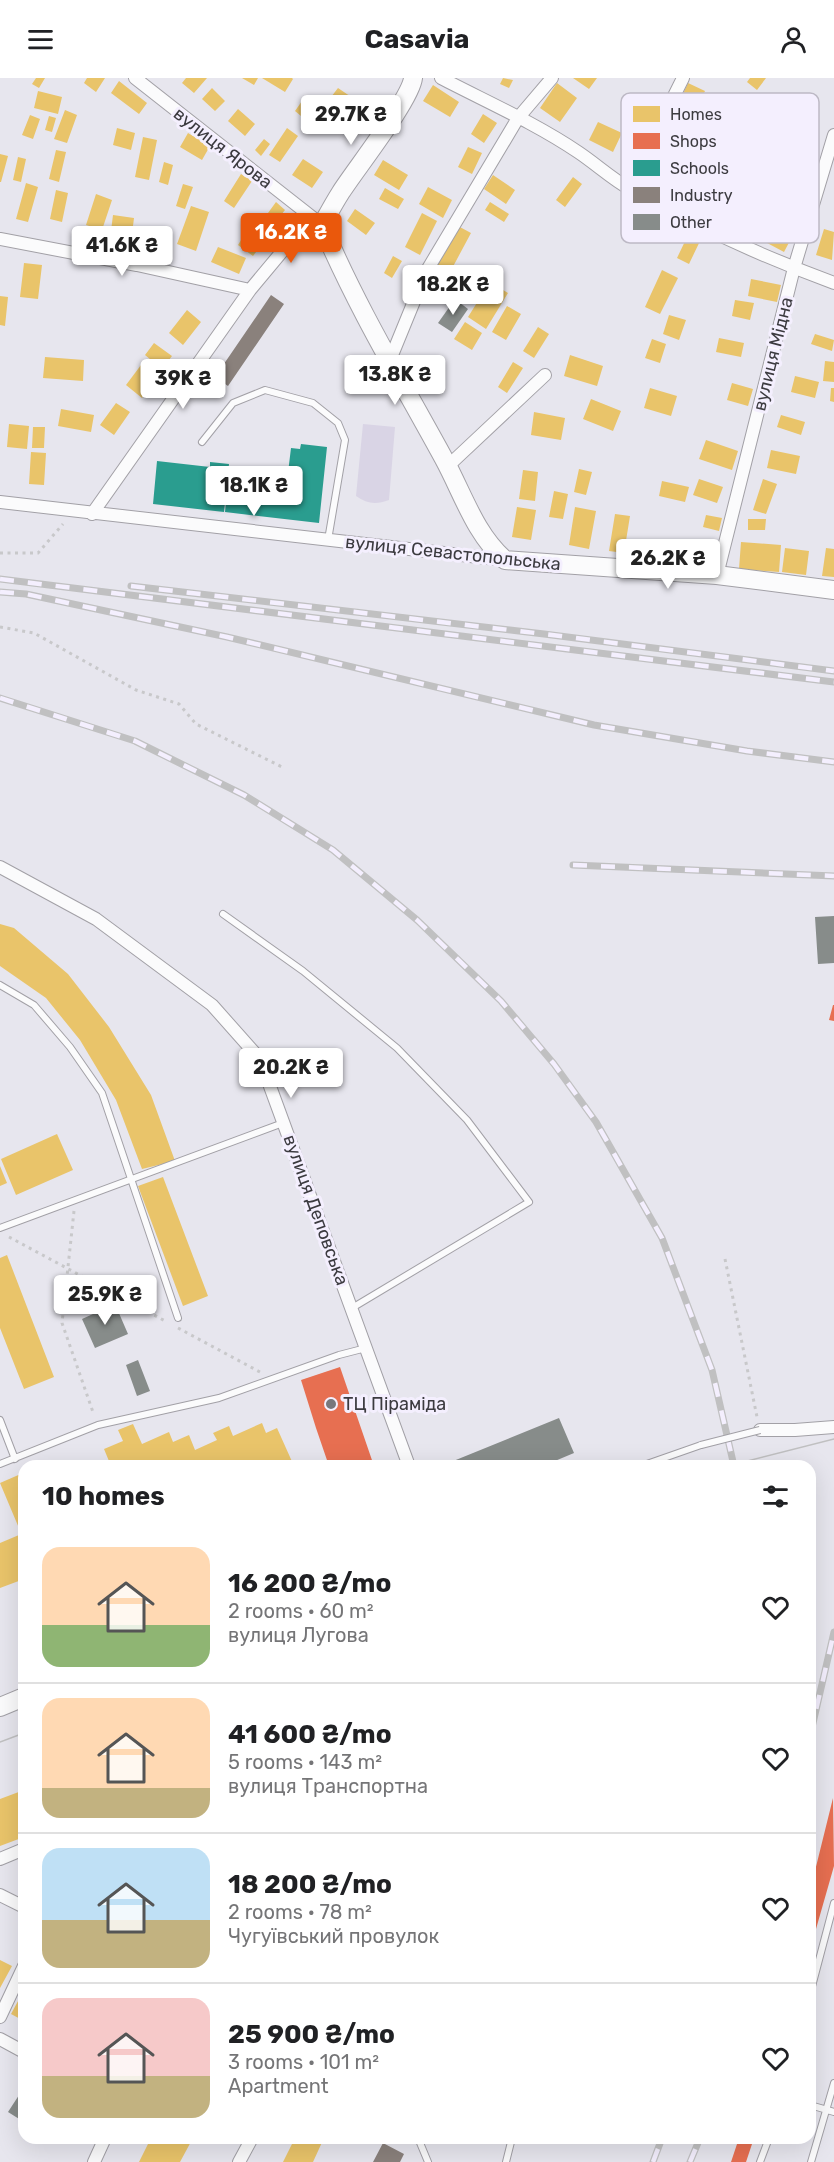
<!DOCTYPE html>
<html lang="en">
<head>
<meta charset="utf-8">
<style>
  :root { --surface:#fff; --page:#f6f6f6; --text:#202124; --muted:#757577; --line:#e0e0e0; --accent:#ea580c }
  body { margin:0; font-family:Rubik,sans-serif; background:var(--page); color:var(--text); height:100vh; display:flex; flex-direction:column; font-size:22px; white-space:nowrap }
  * { box-sizing:border-box; margin:0 }
  p { font-size:20px; color:var(--muted) }
  .icon { flex:none; width:33px; height:33px; fill:none; stroke:currentColor; stroke-width:2; stroke-linecap:round; stroke-linejoin:round }
  .map { position:relative; flex:1; overflow:hidden }
  .panel { position:absolute; left:18px; top:1382px; width:798px; height:684px; display:flex; flex-direction:column; background:var(--surface); border-radius:18px; box-shadow:0 6px 24px #0002 }
  .panel>* { flex:none }
  .price { position:absolute; translate:-50% -51px; padding:0 14px; border-radius:6px; background:#fff; color:#222; font-size:20px; line-height:39px; filter:drop-shadow(0 2px 3px #0008) }
  .price::after { content:''; position:absolute; left:50%; top:36px; width:18px; height:14px; margin-left:-9px; background:inherit; clip-path:polygon(0 0,100% 0,50% 100%) }
  .price.current { background:var(--accent); color:#fff }
  ul { padding:0; list-style:none }
  li { display:flex; align-items:center; gap:18px; height:150px; padding:0 24px }
  li+li { border-top:2px solid var(--line) }
  li span { display:grid; place-items:center; flex:none; width:168px; height:120px; border-radius:18px; color:#555 }
  li>.icon { margin-inline-start:auto }
  span .icon { width:72px; height:72px; fill:#fffc; stroke-width:1 }
  li b { font-size:26px }
  h2 { display:flex; justify-content:space-between; align-items:center; height:72px; padding:0 24px; font-size:26px }
  header { display:flex; justify-content:space-between; align-items:center; height:78px; padding:0 24px; background:var(--surface); font-size:27px; font-weight:700 }
  .map>svg:first-child { display:block }
  .green { fill:#d9d4e5 }
  .homes { fill:#e9c46a }
  .shops { fill:#e76f51 }
  .schools { fill:#2a9d8f }
  .industry { fill:#8a817c }
  .building { fill:#878c8a }
  .lines { fill:none; stroke-linecap:round; stroke-linejoin:round }
  .lane-casing { stroke:#a2a0a6; stroke-width:8 }
  .street-casing { stroke:#a2a0a6; stroke-width:14 }
  .secondary-casing { stroke:#a2a0a6; stroke-width:20 }
  .path { stroke:#c8c8ca; stroke-width:3; stroke-dasharray:3 4.5; stroke-linecap:butt }
  .lane { stroke:#fbfbfc; stroke-width:6 }
  .street { stroke:#fbfbfc; stroke-width:12 }
  .secondary { stroke:#fbfbfc; stroke-width:18 }
  .tram { stroke:#c0c0c1; stroke-width:1.5 }
  .rail-casing { stroke:#c0c0c1; stroke-width:7 }
  .rail { stroke:#f4effe; stroke-width:4.5; stroke-dasharray:14; stroke-linecap:butt }
  .lane-bridge-casing { stroke:#a2a0a6; stroke-width:8; stroke-linecap:butt }
  .lane-bridge { stroke:#fbfbfc; stroke-width:6 }
  .poi-dot { fill:#78777d; stroke:#f4effe; stroke-width:2 }
  .labels { text-anchor:middle; dominant-baseline:central; stroke-width:6; stroke-linejoin:round; paint-order:stroke }
  .street-label { font-size:18px; fill:#3c3b40; stroke:#f4effe }
  .poi-label { font-size:18px; fill:#3c3b40; stroke:#f4effe; text-anchor:start }
  .key { fill:#f4effe; stroke:#bdb9c5; stroke-width:1.5 }
  .key-label { font-size:16px; fill:#3c3b40 }
</style>
</head>
<body>
<header><svg class="icon" aria-label="menu" viewBox="0 0 24 24"><path d="M4 6h16M4 12h16M4 18h16"/></svg>Casavia<svg class="icon" aria-label="person" viewBox="0 0 24 24"><circle cx="12" cy="8" r="4"/><path d="M4 21q1-7 8-7t8 7"/></svg></header>
<div class="map">
<svg width="834" height="2084" viewBox="0 0 834 2084">
  <rect width="100%" height="100%" fill="#e7e6ee"/>
  <path class="green" d="M363 346 395 349 389 422C376 427 367 426 356 418Z"/>
  <path class="homes" d="M36 0H45L39 10 32 6Z
    M87 0H105L96 14 84 5Z
    M186 0H207L194 15 182 5Z
    M242 0H258L254 7Z
    M262 0H292L293 1 285 14Z
    M503 0 513 2 509 10 500 6Z
    M573 0H597L589 11Z
    M750 0H766L757 12 747 4Z
    M119 3 147 25 139 36 111 15Z
    M557 5 577 20 560 44 540 30Z
    M688 5 705 13 699 26 682 18Z
    M433 7 459 24 450 39 423 23Z
    M212 10 225 23 215 33 202 21Z
    M338 10 366 29 357 42 328 23Z
    M38 13 62 19 58 36 34 30Z
    M302 23 309 28 301 38 295 33Z
    M238 31 255 46 245 58 228 43Z
    M65 32 77 37 67 65 54 61Z
    M483 36 497 45 484 65 471 56Z
    M30 37 40 41 33 61 22 57Z
    M49 38 56 40 52 54 45 52Z
    M598 44 622 55 613 74 589 62Z
    M117 50 135 55 131 72 113 67Z
    M287 50 298 58 280 84 269 77Z
    M188 55 210 68 202 82 180 69Z
    M143 59 157 62 149 102 135 99Z
    M264 61 270 66 261 78 255 72Z
    M468 69 482 75 472 96 458 89Z
    M56 72 66 74 59 104 49 101Z
    M0 76 8 78 1 104H0Z
    M18 79 26 81 21 104 13 102Z
    M303 81 323 94 312 110 292 97Z
    M383 82 408 97 399 112 374 97Z
    M164 84 173 87 168 107 159 104Z
    M241 96 252 103 234 130 224 123Z
    M493 97 515 112 506 126 484 111Z
    M573 99 582 106 565 129 556 122Z
    M26 105 38 109 28 144 16 141Z
    M183 106 193 109 185 131 176 128Z
    M428 109 452 122 443 140 419 126Z
    M385 110 404 121 398 131 379 121Z
    M56 112 68 115 62 144 50 141Z
    M96 116 112 122 102 152 86 147Z
    M276 124 285 132 277 142 268 135Z
    M490 124 509 136 504 144 485 132Z
    M191 128 209 134 196 173 177 166Z
    M355 131 375 145 366 157 347 143Z
    M422 135 437 143 420 177 405 169Z
    M113 137 134 140 132 156 111 153Z
    M767 141 794 155 784 174 758 160Z
    M458 148 471 155 441 211 429 204Z
    M824 151 834 154 832 182 816 177Z
    M689 155 701 161 689 186 677 180Z
    M243 159 259 170 253 178 238 167Z
    M218 169 246 180 239 196 211 184Z
    M393 178 402 183 392 200 384 195Z
    M24 185 42 187 38 221 20 219Z
    M662 192 678 200 660 236 645 229Z
    M751 201 781 207 777 224 748 218Z
    M490 204 508 215 486 251 468 239Z
    M0 218 8 219 5 248 0 247Z
    M735 222 754 225 750 242 732 238Z
    M507 228 521 236 506 262 492 254Z
    M187 232 201 244 183 267 169 255Z
    M669 237 686 242 679 262 663 256Z
    M465 244 482 255 472 272 454 261Z
    M538 249 549 256 534 280 523 273Z
    M815 256 834 262 832 273 811 266Z
    M719 260 744 265 741 279 716 274Z
    M652 261 666 266 660 285 645 280Z
    M154 265 172 278 162 291 145 277Z
    M570 277 603 288 597 308 564 298Z
    M45 279 84 282 83 303 43 300Z
    M144 283 161 295 142 320 126 307Z
    M825 283 834 284V304L823 303Z
    M513 284 523 290 507 315 498 309Z
    M795 298 819 304 815 320 791 314Z
    M732 305 753 311 748 328 727 322Z
    M650 310 677 318 671 338 644 330Z
    M831 310H834V324L830 323Z
    M591 321 621 333 613 353 583 341Z
    M116 325 130 334 114 357 100 347Z
    M61 331 94 337 91 354 58 348Z
    M534 334 565 340 561 362 531 357Z
    M781 337 805 344 801 357 777 349Z
    M9 346 29 348 27 371 7 369Z
    M33 349H45L44 370H32Z
    M706 362 738 373 732 392 699 381Z
    M771 372 800 378 796 396 767 390Z
    M31 374 46 375 44 407 29 406Z
    M579 391 592 394 586 417 574 414Z
    M523 392 538 394 535 423 519 421Z
    M699 401 723 409 717 425 693 417Z
    M763 401 777 406 766 436 753 432Z
    M662 403 689 409 685 424 659 418Z
    M554 413 568 416 563 441 549 439Z
    M517 429 536 432 531 462 512 459Z
    M575 429 596 433 589 471 569 467Z
    M615 436 630 438 624 475 609 473Z
    M706 437 722 440 719 453 703 449Z
    M748 441H766L765 452H748Z
    M678 461 711 465 708 487 675 483Z
    M741 464 781 467 779 494 739 491Z
    M785 470 809 473 806 497 782 494Z
    M826 470 834 471V499L822 498Z
    M0 846 14 850 68 896 109 949 151 1017 175 1083 142 1091 116 1022 80 962 46 920 0 888Z
    M57 1056 73 1092 16 1117 1 1081Z
    M0 1088 7 1105 0 1108Z
    M163 1099 208 1218 183 1228 138 1108Z
    M7 1177 54 1299 24 1311 0 1250V1180Z
    M262 1345 266 1355 277 1350 294 1388H111L104 1371 123 1363 118 1352 133 1346 142 1366 169 1354 173 1364 189 1357 195 1372 217 1362 213 1355 229 1348 233 1358Z
    M23 1395 24 1397V1462L0 1405Z
    M19 1457 24 1470V1501L0 1510V1465Z
    M24 1712V1759L0 1768V1721Z
    M0 1882 12 1888 0 1910Z
    M24 1912V1943L11 1936Z
    M151 2060H193L180 2084H139Z
    M295 2060H324L313 2084H283Z"/>
  <path class="shops" d="M833 927H834V943L829 942Z
    M340 1289 374 1388H329L316 1350 301 1302Z
    M833 1720 834 1788 810 1872V1813Z
    M739 2060H754L746 2084H731Z"/>
  <path class="schools" d="M301 366 327 369 319 445 225 434 228 405 286 411 291 370 300 371Z
    M157 383 210 389V384L229 386 224 434 153 426Z"/>
  <path class="industry" d="M271 217 284 226 228 308 215 299Z
    M383 2065 404 2076 400 2084H373Z"/>
  <path class="building" d="M455 221 468 231 452 254 438 245Z
    M834 838V885L818 886 815 839Z
    M115 1226 128 1256 95 1270 82 1241Z
    M138 1282 150 1313 137 1318 126 1287Z
    M559 1340 574 1375 543 1388H441Z
    M21 2014 24 2015V2044L8 2034Z"/>
  <g class="lines">
    <g class="lane-casing">
      <path id="lane" d="M202 364 233 325 265 312 313 325 338 345 345 362 328 462
        M223 836 303 893 397 970 467 1042 529 1124 352 1230
        M0 907 34 927 70 969 102 1015 178 1240
        M0 1150 283 1045
        M0 1342 15 1381
        M0 1386 98 1347 219 1320 339 1277 366 1270
        M641 1388 701 1367
        M810 1916 834 1825
        M810 2027 834 2034
        M418 2060 428 2084
        M506 2084 512 2060
        M760 2084 769 2060
        M811 2084 834 2005"/>
    </g>
    <g class="street-casing">
      <path id="street" d="M441 0C487 24 535 45 578 74 596 86 612 101 630 111 695 148 764 179 834 205
        M628 110 683 0
        M0 161 137 187 250 212
        M390 282 426 194 518 40 552 0
        M448 388 545 297
        M0 424 505 482
        M92 436 250 212 285 170 322 147 135 0
        M717 497 794 190 834 57
        M0 789 96 841 212 927 260 981 409 1388
        M760 1352H795L834 1349
        M0 1781 24 1771
        M0 1817 24 1829
        M0 1939 24 1888
        M0 1961 24 1974
        M94 2084 105 2060
        M239 2084 252 2060"/>
    </g>
    <g class="secondary-casing">
      <path id="secondary" d="M413 0C411 21 355 92 341 114 334 125 328 136 322 147 356 228 402 304 444 381 463 416 475 456 505 482L717 497 834 512
        M0 1629 24 1619"/>
    </g>
    <path class="path" d="M0 475H38L63 446
      M0 549 34 555 136 612 179 626 196 646 282 689
      M74 1133 62 1245 94 1337
      M9 1159 167 1244
      M725 1181 757 1339
      M178 1250 260 1294"/>
    <use href="#lane" class="lane"/>
    <use href="#street" class="street"/>
    <use href="#secondary" class="secondary"/>
    <path class="tram" d="M728 1388 834 1361
      M0 1664 24 1655"/>
    <g class="rail-casing">
      <path id="rail" d="M0 501 834 604
        M131 508 544 556 834 593
        M0 514 26 516 227 559 594 647 747 673 834 684
        M0 620 135 663 244 717 333 772 417 842 501 923 554 986 596 1044 662 1160 712 1292 734 1388
        M573 787 834 798
        M810 1658 834 1554
        M653 2084 662 2060
        M690 2084 700 2060"/>
    </g>
    <use href="#rail" class="rail"/>
    <g class="lane-bridge-casing">
      <path id="lane-bridge" d="M701 1367 760 1352"/>
    </g>
    <use href="#lane-bridge" class="lane-bridge"/>
  </g>
  <circle class="poi-dot" cx="331" cy="1326" r="6"/>
  <g class="labels">
    <g class="street-label">
      <text transform="translate(223 70) rotate(38)">вулиця Ярова</text>
      <text transform="translate(773 276) rotate(-76)">вулиця Мідна</text>
      <text transform="translate(453 475) rotate(6)">вулиця Севастопольська</text>
      <text transform="translate(316 1132) rotate(70)">вулиця Деповська</text>
    </g>
    <g class="poi-label">
      <text x="343" y="1326">ТЦ Піраміда</text>
    </g>
  </g>
  <rect x="621" y="15" width="198" height="150" rx="9" class="key"/>
  <rect x="633" y="28" width="27" height="16" fill="#e9c46a"/>
  <rect x="633" y="55" width="27" height="16" fill="#e76f51"/>
  <rect x="633" y="82" width="27" height="16" fill="#2a9d8f"/>
  <rect x="633" y="109" width="27" height="16" fill="#8a817c"/>
  <rect x="633" y="136" width="27" height="16" fill="#878c8a"/>
  <g class="key-label">
    <text x="670" y="42">Homes</text>
    <text x="670" y="69">Shops</text>
    <text x="670" y="96">Schools</text>
    <text x="670" y="123">Industry</text>
    <text x="670" y="150">Other</text>
  </g>
</svg>
<b class="price" style="left:351px;top:68px">29.7K ₴</b>
<b class="price current" style="left:291px;top:186px">16.2K ₴</b>
<b class="price" style="left:122px;top:199px">41.6K ₴</b>
<b class="price" style="left:453px;top:238px">18.2K ₴</b>
<b class="price" style="left:395px;top:328px">13.8K ₴</b>
<b class="price" style="left:183px;top:332px">39K ₴</b>
<b class="price" style="left:254px;top:439px">18.1K ₴</b>
<b class="price" style="left:668px;top:512px">26.2K ₴</b>
<b class="price" style="left:291px;top:1021px">20.2K ₴</b>
<b class="price" style="left:105px;top:1248px">25.9K ₴</b>
<section class="panel">
<h2>10 homes<svg class="icon" aria-label="filters" viewBox="0 0 24 24"><path d="M4 7h16M4 17h16"/><circle cx="9" cy="7" r="2"/><circle cx="15" cy="17" r="2"/></svg></h2>
<ul>
<li><span style="background:linear-gradient(#ffd9b3 65%,#8fb573 0)"><svg class="icon" aria-label="home" viewBox="0 0 24 24"><path d="M3 11l9-7 9 7M6 9v11h12V9"/></svg></span><div><b>16 200 ₴/mo</b><p>2 rooms · 60 m²</p><p>вулиця Лугова</p></div><svg class="icon" aria-label="heart" viewBox="0 0 24 24"><path d="M12 20l-8-8c-3-5 5-10 8-4 3-6 11-1 8 4z"/></svg></li>
<li><span style="background:linear-gradient(#ffd9b3 75%,#c2b280 0)"><svg class="icon" aria-label="home" viewBox="0 0 24 24"><path d="M3 11l9-7 9 7M6 9v11h12V9"/></svg></span><div><b>41 600 ₴/mo</b><p>5 rooms · 143 m²</p><p>вулиця Транспортна</p></div><svg class="icon" aria-label="heart" viewBox="0 0 24 24"><path d="M12 20l-8-8c-3-5 5-10 8-4 3-6 11-1 8 4z"/></svg></li>
<li><span style="background:linear-gradient(#bfe0f5 60%,#c2b280 0)"><svg class="icon" aria-label="home" viewBox="0 0 24 24"><path d="M3 11l9-7 9 7M6 9v11h12V9"/></svg></span><div><b>18 200 ₴/mo</b><p>2 rooms · 78 m²</p><p>Чугуївський провулок</p></div><svg class="icon" aria-label="heart" viewBox="0 0 24 24"><path d="M12 20l-8-8c-3-5 5-10 8-4 3-6 11-1 8 4z"/></svg></li>
<li><span style="background:linear-gradient(#f6c9c9 65%,#c2b280 0)"><svg class="icon" aria-label="home" viewBox="0 0 24 24"><path d="M3 11l9-7 9 7M6 9v11h12V9"/></svg></span><div><b>25 900 ₴/mo</b><p>3 rooms · 101 m²</p><p>Apartment</p></div><svg class="icon" aria-label="heart" viewBox="0 0 24 24"><path d="M12 20l-8-8c-3-5 5-10 8-4 3-6 11-1 8 4z"/></svg></li>
</ul>
</section>
</div>
</body>
</html>
